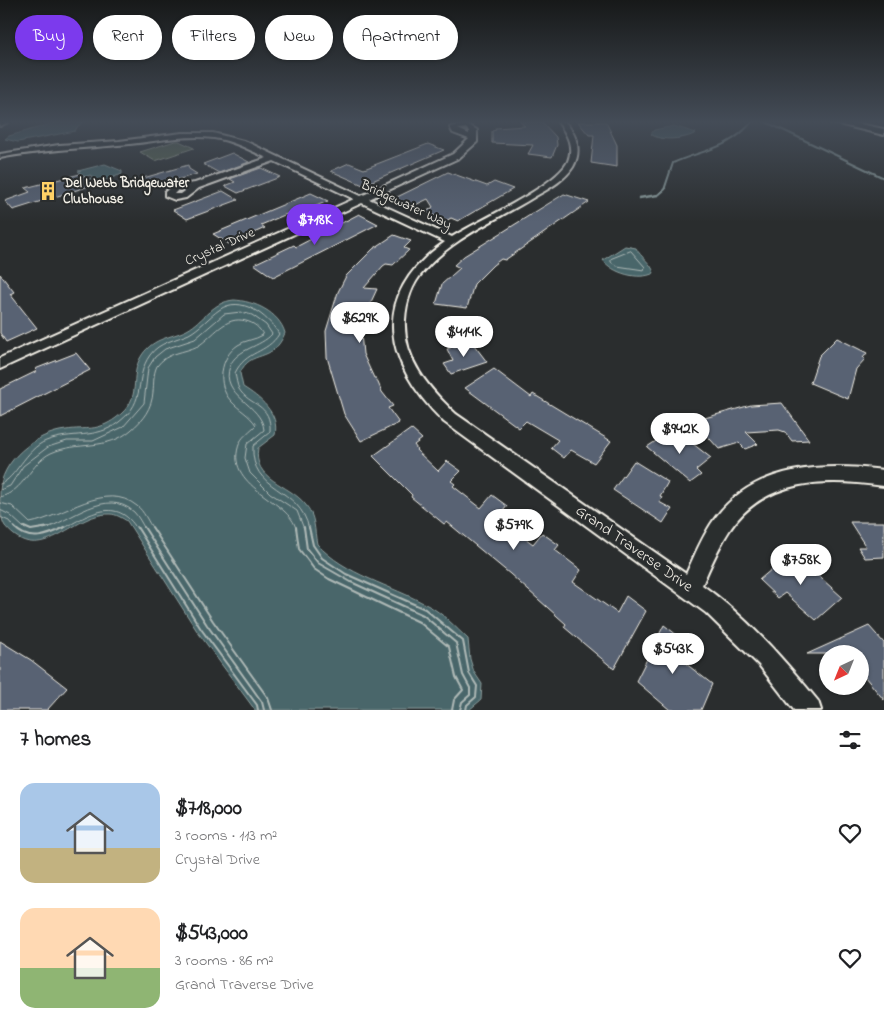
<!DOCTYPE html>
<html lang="en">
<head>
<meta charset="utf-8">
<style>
  :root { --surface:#fff; --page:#f6f6f6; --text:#202124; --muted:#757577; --accent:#7c3aed }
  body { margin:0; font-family:"Indie Flower",sans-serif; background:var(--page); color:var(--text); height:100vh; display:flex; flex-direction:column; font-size:19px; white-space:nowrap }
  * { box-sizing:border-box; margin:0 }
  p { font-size:16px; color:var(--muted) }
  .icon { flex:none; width:28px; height:28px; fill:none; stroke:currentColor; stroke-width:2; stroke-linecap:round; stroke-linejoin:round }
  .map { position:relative; height:710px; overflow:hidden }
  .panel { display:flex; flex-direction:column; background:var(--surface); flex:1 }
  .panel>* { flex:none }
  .top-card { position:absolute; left:15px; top:15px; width:500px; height:45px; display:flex; gap:10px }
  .needle { width:32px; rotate:223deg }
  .buttons { position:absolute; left:819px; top:645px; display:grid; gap:10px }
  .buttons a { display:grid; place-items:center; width:50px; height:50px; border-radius:50%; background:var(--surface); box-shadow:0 1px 4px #0004; font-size:25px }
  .price { position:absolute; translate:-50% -42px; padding:0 11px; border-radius:18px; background:#fff; color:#222; font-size:16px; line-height:32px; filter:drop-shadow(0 1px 2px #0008) }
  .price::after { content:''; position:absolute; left:50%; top:30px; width:15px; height:11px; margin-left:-8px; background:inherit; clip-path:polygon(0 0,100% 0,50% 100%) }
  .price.current { background:var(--accent); color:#fff }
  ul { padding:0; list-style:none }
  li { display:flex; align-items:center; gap:15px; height:125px; padding:0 20px }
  li span { display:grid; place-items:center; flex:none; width:140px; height:100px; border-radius:15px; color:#555 }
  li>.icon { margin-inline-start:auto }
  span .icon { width:60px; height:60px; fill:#fffc; stroke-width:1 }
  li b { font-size:21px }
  h2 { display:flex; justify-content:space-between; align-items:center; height:60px; padding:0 20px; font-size:21px }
  .chip { padding:0 18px; border-radius:22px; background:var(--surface); box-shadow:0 1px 4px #0004; font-size:18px; line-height:45px }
  .chip.current { background:var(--accent); color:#fff }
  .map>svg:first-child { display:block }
  .green { fill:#5a6851; stroke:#a7ac9c }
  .water { fill:#48666b; stroke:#8d9e9d }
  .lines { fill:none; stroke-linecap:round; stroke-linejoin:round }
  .shore-far1 { stroke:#afb9b6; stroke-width:1 }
  .shore { stroke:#afb9b6; stroke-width:2 }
  .stream-far1 { stroke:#8d9e9d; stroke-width:2 }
  .stream { stroke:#8d9e9d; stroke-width:2.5 }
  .building { fill:#596273; stroke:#f4f1e8 }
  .street-casing { stroke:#f4f1e8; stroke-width:4 }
  .secondary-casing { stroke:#f4f1e8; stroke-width:4 }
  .street { fill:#2a2d2e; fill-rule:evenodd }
  .secondary { fill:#2a2d2e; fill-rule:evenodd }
  .labels { text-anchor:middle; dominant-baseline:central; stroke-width:4.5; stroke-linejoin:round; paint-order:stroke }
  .far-poi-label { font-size:14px; font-weight:bold; fill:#f4f1e8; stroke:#2a2d2e; text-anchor:start }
  .far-street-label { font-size:14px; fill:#f4f1e8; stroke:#2a2d2e }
  .street-label { font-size:16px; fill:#f4f1e8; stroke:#2a2d2e }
</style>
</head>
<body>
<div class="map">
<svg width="884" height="710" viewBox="0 0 884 710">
  <rect width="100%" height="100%" fill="#2a2d2e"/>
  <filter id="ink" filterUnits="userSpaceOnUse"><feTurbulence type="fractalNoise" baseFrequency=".02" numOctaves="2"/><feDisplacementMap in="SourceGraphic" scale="10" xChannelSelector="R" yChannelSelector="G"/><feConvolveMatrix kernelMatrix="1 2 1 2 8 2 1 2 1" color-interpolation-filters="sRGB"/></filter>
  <g filter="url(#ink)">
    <path class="green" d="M175 141H179L194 148 155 161 140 152Z"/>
    <path class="water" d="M58 122H84L78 126 75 131 18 142 5 139 9 136Z
      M674 126 696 133C686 139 660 142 651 134L654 130Z
      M105 164 122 171V174L95 184 89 179 93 177 90 175 85 177 78 171Z
      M625 246 636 248C641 258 651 262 654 273 639 281 612 273 603 260Z
      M234 300C254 301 279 312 285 333 272 365 251 348 240 373L243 387C259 397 280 413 275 435L258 448C252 480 289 484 305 504 316 516 314 530 317 544 345 575 391 585 427 605 443 613 455 627 468 639L470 659 474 672 482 684 481 700 469 710H255L197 631 127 521C122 518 116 514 110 514 72 513 41 569 5 526 0 518 0 503 0 493 0 461 36 433 66 430 86 427 97 432 116 418 145 397 127 378 142 355 154 337 171 338 187 330 205 320 212 302 234 300Z"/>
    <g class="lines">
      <path class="shore-far1" d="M631 251 645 267 644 270 617 266 611 262V259Z
        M0 484C16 479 25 449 46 441 71 431 96 440 119 422 148 400 133 379 150 355 159 342 176 340 189 334 200 328 209 317 219 310 241 294 268 316 279 334 267 354 246 350 235 373 236 378 237 385 239 389 249 406 272 403 270 432L253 446C250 493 300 485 309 529
        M0 490 10 486 23 466 48 447 67 441H93L123 427 144 403 148 368 155 357 165 349 195 339 224 314 241 312 252 315 266 325 272 334C261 347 236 349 230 366 219 396 262 404 264 430L247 444 245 458 250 473 270 493 297 511 304 529
        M0 497C24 492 30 463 51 453 78 441 107 451 131 430 143 420 152 408 153 392 154 383 153 374 157 366 167 352 184 353 198 346 214 336 225 315 246 321 254 323 260 328 263 335 255 340 245 340 238 345 220 357 216 385 231 401 239 410 249 414 256 425 251 430 243 436 240 442 221 487 291 500 296 529
        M0 503 12 506 30 523C64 517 105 480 137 506 144 511 148 522 153 529
        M0 510 10 515 25 529
        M0 517 9 521 15 529
        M44 529C71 521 106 487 134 512 138 516 142 524 145 529
        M63 529C89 514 117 496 137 529"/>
      <path class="shore" d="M14 527C29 543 48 536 65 527
        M24 527 31 530 49 527
        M137 527 201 629 257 705 258 710
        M144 527 207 625 262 702 264 710
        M152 527 213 621 268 698 272 710
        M296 527 299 549 314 569 329 579 419 622 449 647 456 677 463 690 454 700 452 710
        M304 527 307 549 318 563 351 582 423 615 456 643 463 675 470 688V695L462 702 460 710
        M309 527 313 545 322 558 346 574 425 609 463 641 469 673 477 686 476 697 467 705 466 710"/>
      <path class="stream-far1" d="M766 122 884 178
        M664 190 673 163C704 149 728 150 752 122"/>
      <path class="stream" d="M639 198 658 195 665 189"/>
    </g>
    <path class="building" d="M520 122H542L556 137 557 145 552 157 528 154 533 145 492 143V131L496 130 495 128 525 126Z
      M578 122H606L617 145V167L591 163 594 135H589Z
      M428 144 444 150 363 185 331 171 349 163 364 169Z
      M232 153 249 162 219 173 203 164Z
      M188 165 189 169 197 174 152 187 140 179Z
      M261 168 280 177 238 193 225 186 235 182 230 179Z
      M448 172 487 186 494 182 513 189 458 221 451 218 446 221 426 212 433 207 428 199 411 207 393 199Z
      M80 174 96 184 13 210 5 201 30 192 25 188Z
      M223 191 238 200 187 219 173 210Z
      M311 193 328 201 297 214 289 213 261 225 265 228 229 244 213 234Z
      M564 194 589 202 505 260 501 259 493 265 474 284 467 308 436 304 442 284 460 268 454 265 464 256Z
      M359 214 378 224 273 277 254 264 294 245 296 247Z
      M394 235 411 241 404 248 409 250 393 265 386 264 383 266 364 288 377 289 371 302 367 323H360L363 354 374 378H376L382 392 393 406 388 408 399 423 361 441 344 414 327 357 326 331 338 292 346 276 373 249Z
      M0 274 14 292 10 294 37 328 6 342 0 333Z
      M837 338 867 353 863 358 865 359 856 369 848 399 810 383 819 356Z
      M471 341 487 362 451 374 444 364 453 361 447 349Z
      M76 353 90 370 0 416V389L37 371 35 369Z
      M494 369 531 397 533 394 611 441 594 463 571 450 564 458 551 448 558 440 526 421 519 428 465 388Z
      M782 403 809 440 792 441 785 432 779 430 746 432 758 444 745 449 739 443 719 449 694 421 751 405Z
      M411 429 422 439 414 445 417 449 416 450 438 471 447 461 461 471 451 481 455 484 453 486 481 508 492 495 507 506 500 515 504 518 502 521 533 544 542 533 559 545 555 550 581 570 573 582 617 613 626 596 646 611 614 669 564 627 566 624 510 574 447 522 444 524 411 497 412 495 373 456Z
      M674 429 711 458 696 470 701 475 690 483 647 447Z
      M634 461 668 482 660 496 662 497 659 502 672 509 663 523 613 490Z
      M850 522H884V557L865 558 858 547H866Z
      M792 552 842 597 816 620 785 593 778 598 759 580Z
      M664 625 686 642 680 655 686 660 685 663 712 684 701 710H670L636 681Z
      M869 626 884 643V700L860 671V654H807Z
      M0 641 31 660 67 688 47 710H0Z"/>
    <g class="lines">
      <g class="street-casing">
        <path id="street" d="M558 122H565C577 135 582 151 573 167 564 181 548 189 534 197 497 220 452 238 424 271 412 284 406 302 405 320 403 359 428 388 456 414L686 574C695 555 703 534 716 517 756 464 824 463 884 470V486C828 478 764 477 729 531 718 548 710 567 702 585 747 617 783 659 818 701L821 710H794L759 665 706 613 444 422C384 363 368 296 445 242L362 203 0 369V358L354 199 274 161 199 188 186 198 175 200 165 196V192L172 186 195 183 267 158C250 150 233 141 214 138 182 134 150 143 118 145 78 149 39 150 0 158V154L59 145 119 141 182 133H213L247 142 361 196 453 154 469 139 453 133 450 127 467 124 477 130V142L459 158 369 199 452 237C477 221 557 186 568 161 574 146 567 134 558 122ZM466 128 469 131V134L458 129ZM188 189 181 194H174L178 190Z"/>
      </g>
      <g class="secondary-casing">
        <path id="secondary" d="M0 122H8L0 126Z
          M830 122H851L884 129V135Z"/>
      </g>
      <use href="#street" class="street"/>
      <use href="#secondary" class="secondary"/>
    </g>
  </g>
  <linearGradient id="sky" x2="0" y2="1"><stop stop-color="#171919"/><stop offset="0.55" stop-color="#444c57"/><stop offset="1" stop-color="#444c57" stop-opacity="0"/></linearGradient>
  <rect width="884" height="222" fill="url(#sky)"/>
  <defs>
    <g id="building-bare" transform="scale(1.5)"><path d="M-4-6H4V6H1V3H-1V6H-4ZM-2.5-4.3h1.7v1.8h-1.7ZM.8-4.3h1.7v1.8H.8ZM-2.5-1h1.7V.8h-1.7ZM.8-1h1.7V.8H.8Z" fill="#ffd166" stroke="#2a2d2e" stroke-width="2.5" paint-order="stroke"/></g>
  </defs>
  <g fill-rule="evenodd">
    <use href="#building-bare" x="48" y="191"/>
  </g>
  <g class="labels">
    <g class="far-poi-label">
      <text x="63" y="183">Del Webb Bridgewater<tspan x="63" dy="16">Clubhouse</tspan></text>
    </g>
    <g class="far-street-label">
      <text transform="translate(406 205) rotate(25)">Bridgewater Way</text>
      <text transform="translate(220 247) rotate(-24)">Crystal Drive</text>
    </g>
    <g class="street-label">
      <text transform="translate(634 549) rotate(35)">Grand Traverse Drive</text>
    </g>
  </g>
</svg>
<div class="buttons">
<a><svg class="needle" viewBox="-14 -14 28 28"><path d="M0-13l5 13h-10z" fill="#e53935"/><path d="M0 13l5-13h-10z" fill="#757577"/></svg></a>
</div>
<b class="price current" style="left:315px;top:246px">$718K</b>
<b class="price" style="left:360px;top:344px">$629K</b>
<b class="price" style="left:464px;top:358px">$414K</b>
<b class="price" style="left:680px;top:455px">$942K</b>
<b class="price" style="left:514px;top:551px">$579K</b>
<b class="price" style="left:801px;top:586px">$758K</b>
<b class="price" style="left:673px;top:675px">$543K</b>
<div class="top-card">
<a class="chip current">Buy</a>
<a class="chip">Rent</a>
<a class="chip">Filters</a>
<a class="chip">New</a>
<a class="chip">Apartment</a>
</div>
</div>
<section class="panel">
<h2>7 homes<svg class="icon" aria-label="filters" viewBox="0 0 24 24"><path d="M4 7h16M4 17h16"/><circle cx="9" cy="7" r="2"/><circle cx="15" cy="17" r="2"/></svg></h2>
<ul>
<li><span style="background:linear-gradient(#a9c7e8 65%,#c2b280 0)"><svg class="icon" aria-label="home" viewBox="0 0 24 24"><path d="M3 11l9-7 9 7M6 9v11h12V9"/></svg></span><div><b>$718,000</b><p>3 rooms · 113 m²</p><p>Crystal Drive</p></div><svg class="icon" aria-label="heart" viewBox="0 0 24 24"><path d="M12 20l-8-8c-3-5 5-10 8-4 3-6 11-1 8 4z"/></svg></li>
<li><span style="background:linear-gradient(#ffd9b3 60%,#8fb573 0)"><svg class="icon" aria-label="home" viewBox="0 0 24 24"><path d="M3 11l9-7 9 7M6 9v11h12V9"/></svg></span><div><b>$543,000</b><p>3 rooms · 86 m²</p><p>Grand Traverse Drive</p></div><svg class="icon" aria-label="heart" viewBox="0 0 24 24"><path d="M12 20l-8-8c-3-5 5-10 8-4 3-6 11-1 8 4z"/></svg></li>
</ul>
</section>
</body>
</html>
